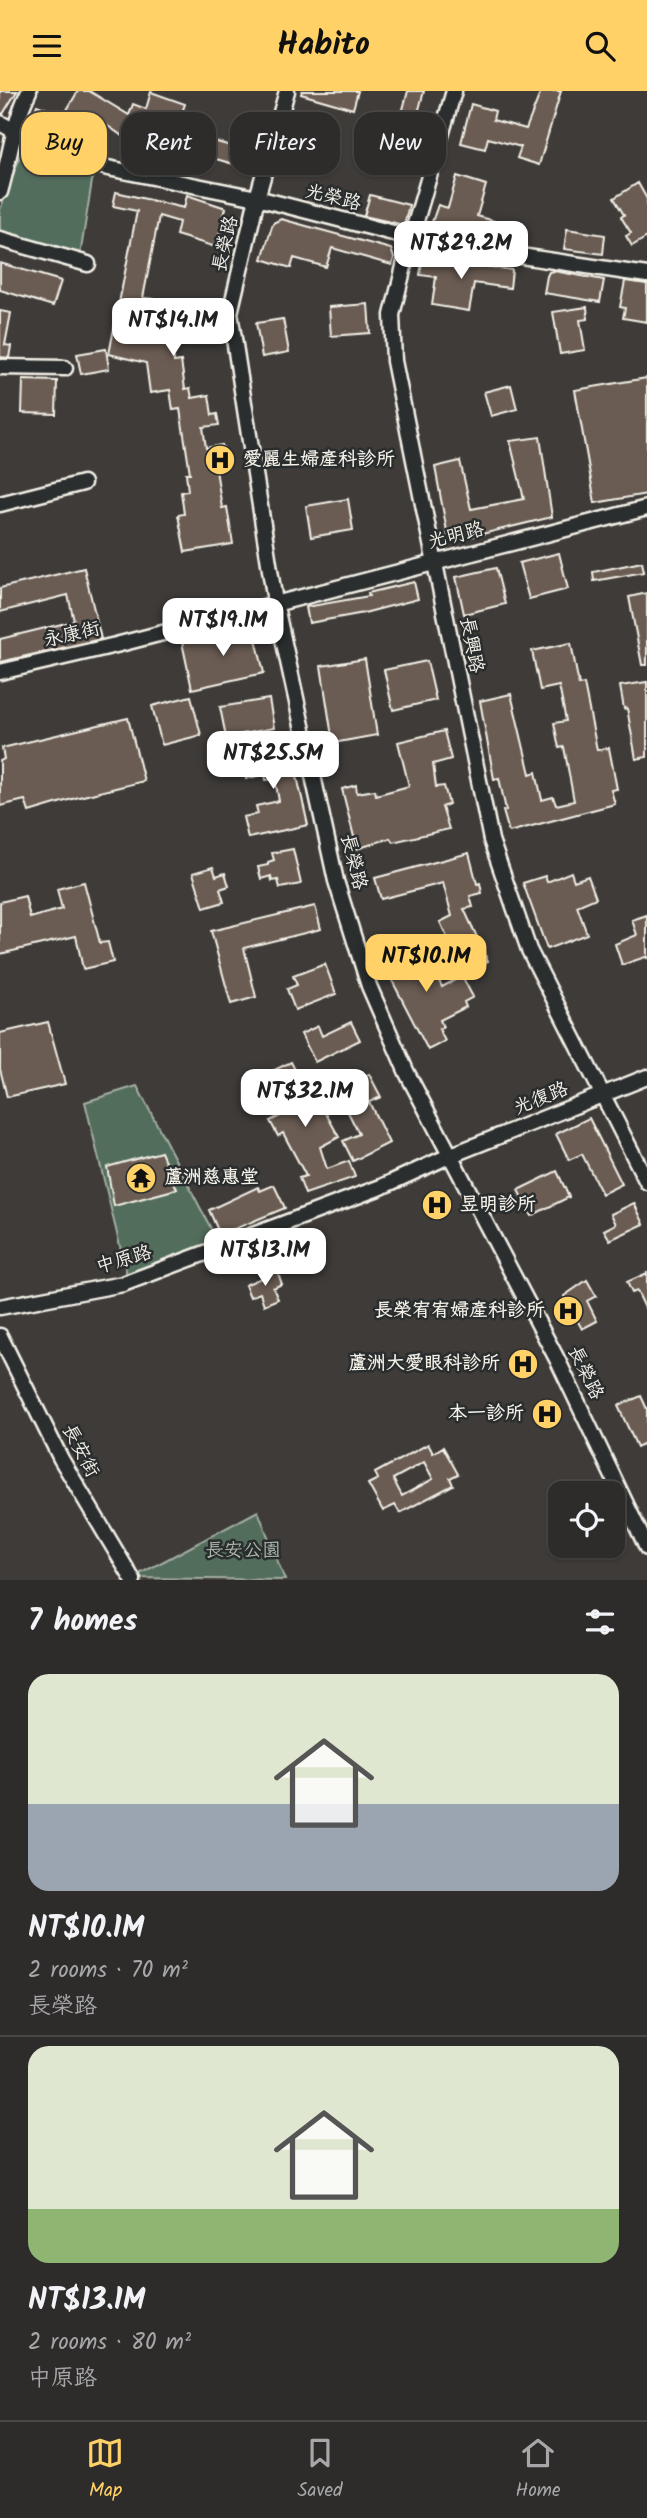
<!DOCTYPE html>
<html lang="en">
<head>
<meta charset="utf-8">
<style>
  :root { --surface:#2e2c2b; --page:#3a3837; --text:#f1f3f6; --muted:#a7a7a9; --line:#494847; --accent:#ffd166 }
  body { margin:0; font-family:Kalam,"LXGW WenKai TC",sans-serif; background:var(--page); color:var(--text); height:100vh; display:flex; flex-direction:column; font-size:26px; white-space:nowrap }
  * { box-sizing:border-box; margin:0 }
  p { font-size:23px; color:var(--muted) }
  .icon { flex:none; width:38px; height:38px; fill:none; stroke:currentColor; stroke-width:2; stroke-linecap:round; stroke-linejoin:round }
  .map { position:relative; height:1489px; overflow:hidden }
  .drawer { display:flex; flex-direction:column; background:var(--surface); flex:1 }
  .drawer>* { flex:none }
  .top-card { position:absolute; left:21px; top:21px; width:606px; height:63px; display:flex; gap:14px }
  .tools { position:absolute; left:548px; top:1390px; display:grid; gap:14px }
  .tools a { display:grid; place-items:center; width:77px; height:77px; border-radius:14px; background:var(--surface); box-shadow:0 2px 5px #0004,0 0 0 2px var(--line); font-size:35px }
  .price { position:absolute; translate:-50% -60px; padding:0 16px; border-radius:14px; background:#fff; color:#222; font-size:23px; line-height:46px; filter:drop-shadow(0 2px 4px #0008) }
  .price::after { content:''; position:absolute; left:50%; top:42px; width:21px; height:16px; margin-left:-10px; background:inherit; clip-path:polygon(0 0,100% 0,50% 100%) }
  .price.selected { background:var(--accent); color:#111 }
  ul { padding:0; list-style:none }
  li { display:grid; align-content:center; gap:14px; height:371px; padding:0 28px }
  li+li { border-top:2px solid var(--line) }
  li span { display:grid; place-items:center; height:217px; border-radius:21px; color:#555 }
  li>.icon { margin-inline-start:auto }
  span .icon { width:126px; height:126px; fill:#fffc; stroke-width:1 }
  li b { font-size:30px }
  h2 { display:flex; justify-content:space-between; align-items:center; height:84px; padding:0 28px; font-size:30px }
  .pill { padding:0 24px; border-radius:21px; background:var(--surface); box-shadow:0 2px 5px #0004,0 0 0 2px var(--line); font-size:24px; line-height:63px }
  .pill.selected { background:var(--accent); color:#111 }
  header { display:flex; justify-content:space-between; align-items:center; height:91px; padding:0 28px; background:var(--accent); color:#111; font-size:32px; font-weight:700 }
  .dock { display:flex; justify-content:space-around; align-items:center; height:98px; border-top:2px solid var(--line); background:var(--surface); font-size:19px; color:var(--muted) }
  .dock a { display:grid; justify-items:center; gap:4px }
  .dock .selected { color:var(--accent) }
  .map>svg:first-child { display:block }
  .green { fill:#536d5c; stroke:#a4afa2; stroke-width:2 }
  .building { fill:#6b5c52; stroke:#f4f1e8; stroke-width:2; fill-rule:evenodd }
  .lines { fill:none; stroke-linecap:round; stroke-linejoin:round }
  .minor-casing { stroke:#f4f1e8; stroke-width:19 }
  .minor { stroke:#2a2d2e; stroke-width:14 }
  .labels { text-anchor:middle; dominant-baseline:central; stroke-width:5; stroke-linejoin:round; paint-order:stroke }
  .street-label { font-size:19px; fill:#f4f1e8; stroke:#2a2d2e }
  .poi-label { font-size:19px; font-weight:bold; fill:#f4f1e8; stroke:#2a2d2e; text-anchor:start }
  .park-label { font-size:19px; fill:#acb6a9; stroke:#2a2d2e }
</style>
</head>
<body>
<header><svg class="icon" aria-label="menu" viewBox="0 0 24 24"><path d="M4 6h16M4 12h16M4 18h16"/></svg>Habito<svg class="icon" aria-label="search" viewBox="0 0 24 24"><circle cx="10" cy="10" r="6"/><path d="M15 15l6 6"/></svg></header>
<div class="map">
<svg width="647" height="1489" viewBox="0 0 647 1489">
  <rect width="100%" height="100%" fill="#3e3b39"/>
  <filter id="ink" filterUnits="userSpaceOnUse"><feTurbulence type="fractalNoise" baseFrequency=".0143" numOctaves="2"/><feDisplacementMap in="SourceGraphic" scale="14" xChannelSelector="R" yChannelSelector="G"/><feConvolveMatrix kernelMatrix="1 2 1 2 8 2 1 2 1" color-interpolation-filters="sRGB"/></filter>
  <g filter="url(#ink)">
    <path class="green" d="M21 62 93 84 80 165 0 143V119Z
      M137 995 217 1149 127 1184 85 1011Z
      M258 1420 285 1489 132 1487Z"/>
    <path class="building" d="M0 0H17L3 23 0 22Z
      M78 0H89L129 24 133 13 146 18 151 1 185 13 168 61 121 44 105 33 100 50 97 55 88 58 34 40 31 31 37 14 64 24Z
      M302 0H358L353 18 301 3Z
      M408 0H424L414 37 399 33Z
      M541 0H561L539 74 517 67 521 56 488 47 485 58 461 52 471 13 495 20 493 29 526 38Z
      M206 48 249 60 244 76 202 64Z
      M457 85 486 94 477 125 494 130 489 147 440 141 434 136 432 131 438 114 448 117Z
      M638 92 647 108V146L632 155 626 145 631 142 621 126 624 124 614 107Z
      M116 101 184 117 187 104 226 117 216 156 176 144 179 131 159 125 143 207 186 211 184 227 171 226 174 271 181 270 185 298 190 297 192 307 209 304 212 324 217 323 219 334 203 336 206 357 222 354 224 365 214 366 222 417 227 416 233 453 185 461 178 424 184 423 181 401 188 400 186 382H190L180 318 173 319 170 299 150 302 146 272 109 263 137 120 113 115Z
      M370 104 409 114 404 134 364 125Z
      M281 128 391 158 394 167 392 174 332 157 326 176 294 167 291 177 262 168 273 132Z
      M567 138 605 144 603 163 564 158Z
      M423 166 512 179 510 197 474 192 469 220 432 214 436 186 420 184Z
      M0 172 61 190 53 215 0 199Z
      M554 180 604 189 600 211 544 202 547 185 549 181Z
      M625 190 647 193V231L623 227 625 217 620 216Z
      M368 213 370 242 331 245 329 216Z
      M587 216 588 228 580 229 585 259 560 263 553 221Z
      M0 220 11 222 5 254 11 255 9 267 0 266Z
      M283 228 289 261 262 266 256 232Z
      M106 258 109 278 81 283 77 263Z
      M647 287V403L595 412 575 299Z
      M23 289 57 290 56 323 22 322Z
      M511 294 517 318 491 325 484 301Z
      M540 346 552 426 449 451 435 376 460 370 471 418 524 408 510 350Z
      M348 408 353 439 311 446 306 415Z
      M559 462 568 498 529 508 519 472Z
      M642 471 644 481 594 490 593 481Z
      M84 477 101 548 0 571V548L74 530 68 504 0 521V497Z
      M496 477 505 513 464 523 456 486Z
      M414 491 418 508 364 522 309 532 306 516 369 505 368 502Z
      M647 502V574H642L629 506Z
      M253 535 264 582 192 598 182 551Z
      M571 552 579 594 584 593 597 659 609 657 617 698 611 699 615 713 509 741 503 720 506 719 499 687 494 688 480 610 511 603 530 683 536 681 542 709 553 706 556 714 574 710 564 656 559 657 554 632 566 630 559 595 540 599 532 560Z
      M365 568 377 644 333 652 321 575Z
      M427 570 436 609 393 619 384 579Z
      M647 591V666L636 668 627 617 624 618 620 595Z
      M191 605 201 644 162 654 152 615Z
      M269 608 274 637 226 646 220 616Z
      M128 627 144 690 79 706 29 721 25 709 0 715V670L4 668 2 657Z
      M444 640 451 668 433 673 436 696 444 695 449 713 442 716 449 738 393 751 390 747 357 758 342 698 356 694 357 702 375 699 376 704 409 695 398 651Z
      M290 654 308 734 248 747 243 726 258 723 256 715 279 710 275 688 266 689 265 683 246 688 244 679 228 683 224 669Z
      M293 758 301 793 280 797 278 789 272 790 271 785 261 788 258 776 268 774V771L274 769 272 762Z
      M469 762 477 793 480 792 482 802 470 805 473 816 464 818 488 870 463 881 440 831 452 825 443 792 381 808 375 787Z
      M213 776 216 785 225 782 229 795 220 798 224 811 204 817 193 782Z
      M571 781 574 790 588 785 596 807 577 815 587 843 547 858 523 792 545 785 547 791Z
      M84 791 100 852 108 851 113 871 83 878 76 845 0 863V811L25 805 30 827 62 818 57 798Z
      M315 815 321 838 244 857 256 906 231 913 211 840Z
      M647 824V867L645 866 622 874 615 853 637 844 632 829Z
      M422 854 442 896 462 885 473 906 464 911 466 916 440 929 443 936 439 938 445 950 428 959 383 872Z
      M325 873 336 903 295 919 287 898 297 894 293 885Z
      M48 931 65 993 7 1006 0 978V942Z
      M351 931 360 949 315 971 301 943 318 935 322 945Z
      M291 971 306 1000 312 997 339 1046 320 1056 327 1078 349 1070 355 1086 305 1103 299 1087 306 1085 283 1042 278 1045 270 1030 286 1022 274 999 261 1005 256 995 269 989 266 983Z
      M369 983 381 1006 369 1011 389 1052 353 1070 343 1050 359 1043 337 999Z
      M589 1027 622 1093 602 1103 582 1063 569 1069 556 1043Z
      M161 1061 177 1098 114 1115 107 1076Z
      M557 1080 569 1106 531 1125 518 1099Z
      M274 1094 285 1117 220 1144 209 1119 258 1096 260 1100Z
      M634 1112 644 1133 610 1149 604 1139 616 1133 611 1123Z
      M277 1180 282 1193 273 1197 278 1208 264 1214 260 1202 250 1206 245 1194Z
      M647 1182V1221L637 1200 632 1202 627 1191Z
      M587 1189 596 1205 587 1210 597 1230 582 1238 564 1205Z
      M641 1305 647 1318V1351L637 1356 618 1315Z
      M428 1353 433 1362 443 1356 458 1383 450 1387 453 1394 400 1422 395 1414 383 1420 368 1393 378 1388 375 1382ZM424 1371 433 1388 402 1405 393 1388Z"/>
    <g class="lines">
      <g class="minor-casing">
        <path id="minor" d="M287 0 257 107 230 222 275 511 336 790 369 895 407 982 558 1270 647 1457
          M454 0 411 147 392 224 394 270 491 749 529 859 647 1091
          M0 32 44 56 108 77 257 107 428 151 647 184
          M0 101C10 67 13 32 29 0
          M0 148 88 173
          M0 276 65 277
          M0 413 83 392
          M0 581 116 554 647 417
          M0 1216 123 1193 381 1096 449 1065 647 986
          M0 1245 61 1368 133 1489"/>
      </g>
      <use href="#minor" class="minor"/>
    </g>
  </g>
  <defs>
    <g id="hospital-disc" transform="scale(1.575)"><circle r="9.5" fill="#ffd166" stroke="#2a2d2e"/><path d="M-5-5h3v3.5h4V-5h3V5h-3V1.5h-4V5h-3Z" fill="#111"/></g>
    <g id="temple-disc" transform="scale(1.575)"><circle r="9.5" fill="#ffd166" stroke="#2a2d2e"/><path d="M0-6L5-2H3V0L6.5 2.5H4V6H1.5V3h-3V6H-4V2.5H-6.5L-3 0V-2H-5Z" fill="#111"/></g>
  </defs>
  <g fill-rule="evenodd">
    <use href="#hospital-disc" x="220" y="369"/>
    <use href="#temple-disc" x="141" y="1087"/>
    <use href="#hospital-disc" x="437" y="1114"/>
    <use href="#hospital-disc" x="568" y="1220"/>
    <use href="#hospital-disc" x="523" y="1273"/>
    <use href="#hospital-disc" x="547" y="1323"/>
  </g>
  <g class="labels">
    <g class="street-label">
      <text transform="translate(333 107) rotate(14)">光榮路</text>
      <text transform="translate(226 153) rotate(-77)">長榮路</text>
      <text transform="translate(456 445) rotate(-14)">光明路</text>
      <text transform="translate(72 544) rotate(-13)">永康街</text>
      <text transform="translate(471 554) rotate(79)">長興路</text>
      <text transform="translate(353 771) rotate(76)">長榮路</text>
      <text transform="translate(541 1008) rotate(-22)">光復路</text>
      <text transform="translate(124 1169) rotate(-16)">中原路</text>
      <text transform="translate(585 1282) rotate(64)">長榮路</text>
      <text transform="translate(80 1360) rotate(62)">長安街</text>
    </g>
    <g class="poi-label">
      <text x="243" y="369">愛麗生婦產科診所</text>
      <text x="164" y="1087">蘆洲慈惠堂</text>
      <text x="460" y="1114">昱明診所</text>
      <text x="545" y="1220" text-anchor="end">長榮宥宥婦產科診所</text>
      <text x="500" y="1273" text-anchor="end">蘆洲大愛眼科診所</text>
      <text x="524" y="1323" text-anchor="end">本一診所</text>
    </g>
    <g class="park-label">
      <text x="243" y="1460">長安公園</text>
    </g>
  </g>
</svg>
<div class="tools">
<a><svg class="icon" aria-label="locate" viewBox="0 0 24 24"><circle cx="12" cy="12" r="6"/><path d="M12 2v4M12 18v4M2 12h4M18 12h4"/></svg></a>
</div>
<b class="price" style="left:461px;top:190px">NT$29.2M</b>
<b class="price" style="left:173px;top:267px">NT$14.1M</b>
<b class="price" style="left:223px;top:567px">NT$19.1M</b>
<b class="price" style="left:273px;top:700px">NT$25.5M</b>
<b class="price selected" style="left:426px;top:903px">NT$10.1M</b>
<b class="price" style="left:305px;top:1038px">NT$32.1M</b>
<b class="price" style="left:265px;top:1197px">NT$13.1M</b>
<div class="top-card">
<a class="pill selected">Buy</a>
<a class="pill">Rent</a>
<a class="pill">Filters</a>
<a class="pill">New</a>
</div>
</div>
<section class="drawer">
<h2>7 homes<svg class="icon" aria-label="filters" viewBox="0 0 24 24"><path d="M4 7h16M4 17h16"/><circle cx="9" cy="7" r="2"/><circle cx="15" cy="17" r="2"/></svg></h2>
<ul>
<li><span style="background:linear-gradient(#dfe7d0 60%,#9aa5b1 0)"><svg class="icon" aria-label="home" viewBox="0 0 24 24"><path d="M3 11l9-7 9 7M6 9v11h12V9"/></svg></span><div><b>NT$10.1M</b><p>2 rooms · 70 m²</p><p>長榮路</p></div></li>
<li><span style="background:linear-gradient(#dfe7d0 75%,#8fb573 0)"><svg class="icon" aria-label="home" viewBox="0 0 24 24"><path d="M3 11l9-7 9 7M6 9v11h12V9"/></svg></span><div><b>NT$13.1M</b><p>2 rooms · 80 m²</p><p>中原路</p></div></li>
</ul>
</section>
<nav class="dock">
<a class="selected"><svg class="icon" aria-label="map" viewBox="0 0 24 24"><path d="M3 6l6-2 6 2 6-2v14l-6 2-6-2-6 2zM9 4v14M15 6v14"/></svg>Map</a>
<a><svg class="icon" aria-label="saved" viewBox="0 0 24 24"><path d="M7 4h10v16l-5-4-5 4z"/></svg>Saved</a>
<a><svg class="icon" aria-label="home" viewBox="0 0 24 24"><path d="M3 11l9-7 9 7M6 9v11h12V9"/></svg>Home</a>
</nav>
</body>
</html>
